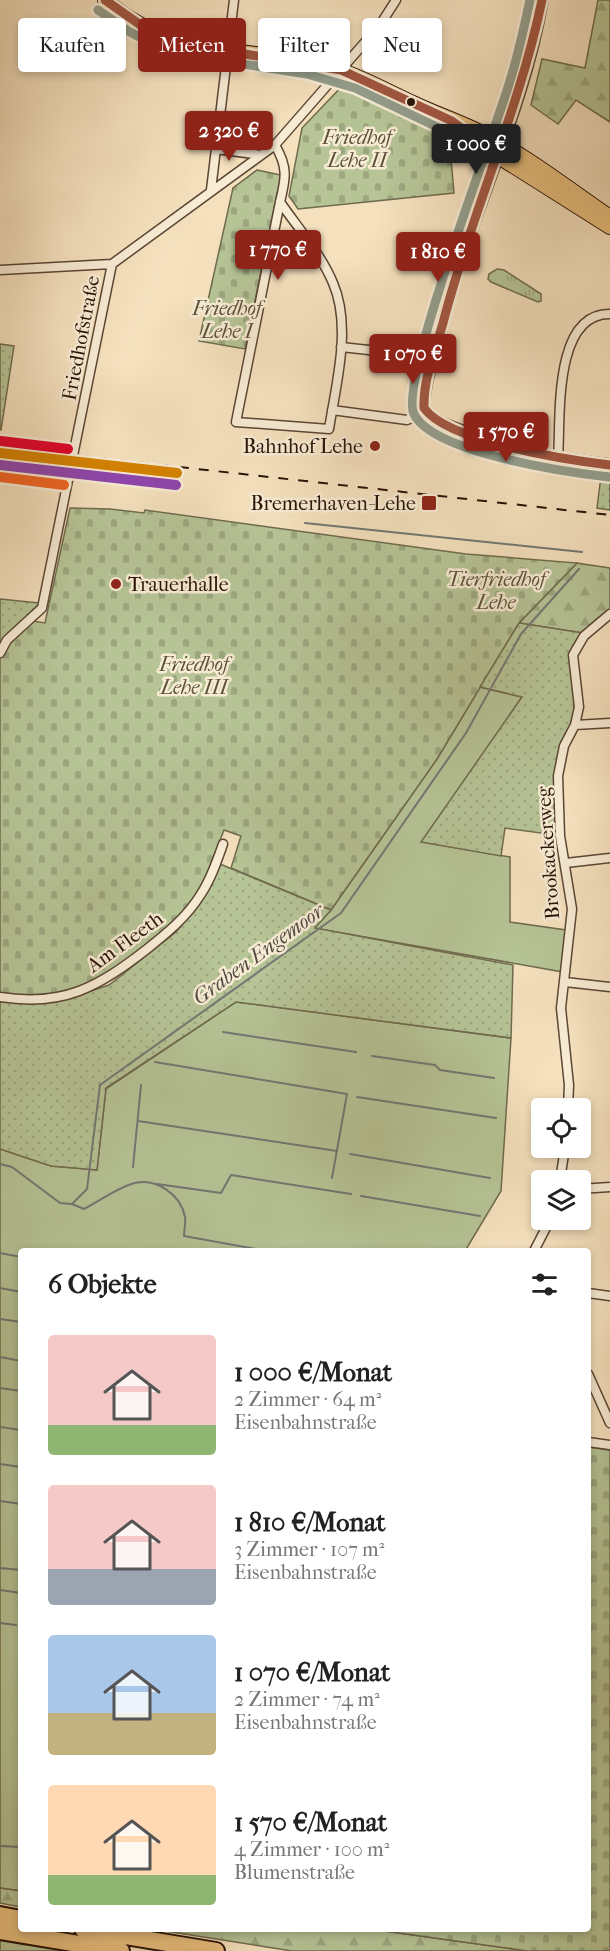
<!DOCTYPE html>
<html lang="de">
<head>
<meta charset="utf-8">
<style>
  :root { --surface:#fff; --page:#f6f6f6; --text:#222; --muted:#767676; --accent:#8f2418 }
  body { margin:0; font-family:"IM FELL French Canon",serif; background:var(--page); color:var(--text); height:100vh; display:flex; flex-direction:column; font-size:22px; white-space:nowrap }
  * { box-sizing:border-box; margin:0 }
  p { font-size:20px; color:var(--muted) }
  .icon { flex:none; width:33px; height:33px; fill:none; stroke:currentColor; stroke-width:2; stroke-linecap:round; stroke-linejoin:round }
  .map { position:relative; flex:1; overflow:hidden }
  .side { position:absolute; left:18px; top:1248px; width:573px; height:684px; display:flex; flex-direction:column; background:var(--surface); border-radius:6px; box-shadow:0 3px 9px #0003 }
  .side>* { flex:none }
  .top-card { position:absolute; left:18px; top:18px; width:574px; height:54px; display:flex; gap:12px }
  .controls { position:absolute; left:531px; top:1098px; display:grid; gap:12px }
  .controls a { display:grid; place-items:center; width:60px; height:60px; border-radius:6px; background:var(--surface); box-shadow:0 3px 9px #0003; font-size:30px }
  .price { position:absolute; translate:-50% -51px; padding:0 14px; border-radius:6px; background:var(--accent); color:#fff; font-size:20px; line-height:39px; filter:drop-shadow(0 2px 3px #0008) }
  .price::after { content:''; position:absolute; left:50%; top:36px; width:18px; height:14px; margin-left:-9px; background:inherit; clip-path:polygon(0 0,100% 0,50% 100%) }
  .price.current { background:#222; color:#fff }
  ul { padding:0; list-style:none }
  li { display:flex; align-items:center; gap:18px; height:150px; padding:0 30px }
  li span { display:grid; place-items:center; flex:none; width:168px; height:120px; border-radius:6px; color:#555 }
  li>.icon { margin-inline-start:auto }
  span .icon { width:72px; height:72px; fill:#fffc; stroke-width:1 }
  li b { font-size:26px }
  h2 { display:flex; justify-content:space-between; align-items:center; height:72px; padding:0 30px; font-size:26px }
  .tag { padding:0 21px; border-radius:6px; background:var(--surface); box-shadow:0 3px 9px #0003; font-size:21px; line-height:54px }
  .tag.current { background:var(--accent); color:#fff }
  .map>svg:first-child { display:block }
  .grass { fill:#b6c496; stroke:#6f6b4e; stroke-width:1.5 }
  .forest { fill:url(#forest-firs); stroke:#6f6b4e; stroke-width:1.5 }
  .cemetery { fill:url(#cemetery-stones); stroke:#6f6b4e; stroke-width:1.5 }
  .park { fill:url(#park-tufts); stroke:#6f6b4e; stroke-width:1.5 }
  .garden { fill:url(#garden-dots); stroke:#6f6b4e; stroke-width:1.5 }
  .lines { fill:none; stroke-linecap:round; stroke-linejoin:round }
  .stream { stroke:#727774; stroke-width:2 }
  .minor-casing { stroke:#5b4634; stroke-width:11 }
  .tertiary-casing { stroke:#5b4634; stroke-width:14 }
  .primary-casing { stroke:#281206; stroke-width:16 }
  .motorway-casing { stroke:#281206; stroke-width:20 }
  .minor { stroke:#f8ecd5; stroke-width:8 }
  .tertiary { stroke:#f8ecd5; stroke-width:10 }
  .primary { stroke:#eac07f; stroke-width:14 }
  .motorway { stroke:#eac07f; stroke-width:16 }
  .rail { stroke:#281206; stroke-width:2; stroke-dasharray:10 10; stroke-linecap:butt }
  .bus-1-casing { stroke:#f8ecd5; stroke-width:14 }
  .bus-2-casing { stroke:#f8ecd5; stroke-width:14 }
  .bus-1 { stroke:#a25641; stroke-width:9 }
  .bus-2 { stroke:#939d8c; stroke-width:9 }
  .rail-1-casing { stroke:#f8ecd5; stroke-width:15 }
  .rail-2-casing { stroke:#f8ecd5; stroke-width:15 }
  .rail-3-casing { stroke:#f8ecd5; stroke-width:15 }
  .rail-4-casing { stroke:#f8ecd5; stroke-width:15 }
  .rail-1 { stroke:#d48201; stroke-width:10 }
  .rail-2 { stroke:#8e44ad; stroke-width:10 }
  .rail-3 { stroke:#e4002b; stroke-width:10 }
  .rail-4 { stroke:#f26522; stroke-width:10 }
  .bus-dot { fill:#281206; stroke:#f8ecd5; stroke-width:2 }
  .poi-dot { fill:#8f2418; stroke:#f8ecd5; stroke-width:2 }
  .labels { text-anchor:middle; dominant-baseline:central; stroke-width:5; stroke-linejoin:round; paint-order:stroke }
  .park-label { font-size:20px; font-style:italic; fill:#5a5038; stroke:#f8ecd5 }
  .street-label { font-size:20px; fill:#281206; stroke:#f8ecd5 }
  .poi-label { font-size:20px; fill:#281206; stroke:#f8ecd5; text-anchor:end }
  .water-label { font-size:21px; font-style:italic; fill:#534d46; stroke:#f8ecd5 }
</style>
</head>
<body>
<div class="map">
<svg width="610" height="1951" viewBox="0 0 610 1951">
  <defs>
    <pattern id="forest-firs" width="22" height="20" patternUnits="userSpaceOnUse" patternTransform="scale(1.5)"><rect width="22" height="20" fill="#b6c496"/><path d="M5 1l3.5 6h-7zM16 11l3.5 6h-7z" fill="#9ca780"/></pattern>
    <pattern id="cemetery-stones" width="16" height="16" patternUnits="userSpaceOnUse" patternTransform="scale(1.5)"><rect width="16" height="16" fill="#b6c496"/><path d="M2 7V4a2 2 0 0 1 4 0v3zM10 15v-3a2 2 0 0 1 4 0v3z" fill="#9ca780"/></pattern>
    <pattern id="park-tufts" width="24" height="20" patternUnits="userSpaceOnUse" patternTransform="scale(1.5)"><rect width="24" height="20" fill="#b6c496"/><path d="M3 7l-1-3M5 7V3M7 7l1-3M15 17l-1-3M17 17v-4M19 17l1-3" fill="none" stroke="#9ca780"/></pattern>
    <pattern id="garden-dots" width="8" height="8" patternUnits="userSpaceOnUse" patternTransform="scale(1.5)"><rect width="8" height="8" fill="#b6c496"/><path d="M2 2h.1M6 6h.1" fill="none" stroke="#9ca780" stroke-width="1.8" stroke-linecap="round"/></pattern>
  </defs>
  <rect width="100%" height="100%" fill="#f5e1be"/>
  <filter id="stains"><feTurbulence type="fractalNoise" baseFrequency=".00333" numOctaves="4"/><feColorMatrix values="0 0 0 0 .2 0 0 0 0 .09 0 0 0 0 .02 0 0 0 .5 -.17"/></filter>
  <radialGradient id="worn" r=".72"><stop offset=".6" stop-color="#630" stop-opacity="0"/><stop offset="1" stop-color="#630" stop-opacity=".3"/></radialGradient>
  <path class="grass" d="M480 687 522 697 422 842 510 857V922L566 930 563 972 314 928 331 910 437 759Z
    M236 1002 511 1038 501 1191 465 1251H21V1891L0 1888V1149L51 1166 97 1170 106 1089Z"/>
  <path class="forest" d="M598 0H610V122L576 100 558 124 531 105 542 59 585 68Z
    M577 563 610 568V610L583 633 519 623Z
    M0 1888 21 1891V1907L0 1903Z
    M153 1929H370L528 1951H292Z
    M0 1939 69 1951H0Z"/>
  <path class="cemetery" d="M347 81 449 137 454 193 298 209 289 196 302 128Z
    M257 170 281 175 245 349 199 341 233 188Z
    M70 508 110 509 144 513 145 510 466 554 577 563 519 623 437 759 331 910 231 868 241 836 224 830 199 895 174 924 99 980 62 994 38 996 0 994V658L7 646 33 621 45 623Z
    M588 1447 610 1450V1951H528L370 1929H588Z"/>
  <path class="park" d="M497 269 504 270 541 294V301L538 302 491 282 488 279 489 274Z"/>
  <path class="garden" d="M0 344 14 346 1 430H0Z
    M602 468 610 469V510L597 508Z
    M0 599 40 603 4 639 0 647Z
    M519 623 583 633 577 640 574 718 554 775 555 835 505 828 501 856 421 842 522 697 480 687Z
    M220 864 331 910 315 928 513 965 511 1038 236 1002 106 1088 97 1170 51 1166 0 1149V1002L60 1001 109 985 176 932 204 897Z"/>
  <g class="lines">
    <path class="stream" d="M305 523 582 552
      M223 1032 356 1052
      M372 1056 435 1065 440 1070 494 1078
      M155 1062 347 1094 332 1178
      M357 1097 496 1118
      M138 1121 337 1151
      M350 1154 490 1178
      M0 1164 12 1167 60 1203 72 1204 84 1209C100 1201 118 1187 135 1183 157 1178 181 1195 185 1217 186 1223 184 1230 184 1236L267 1251
      M133 1167 141 1085
      M157 1184 221 1193 231 1175 351 1194
      M361 1196 480 1216
      M72 1204 87 1189 100 1085 341 913 466 733 521 634 579 569
      M182 1249 183 1251
      M0 1253 21 1257
      M0 1288 21 1292
      M0 1319 21 1322
      M0 1357 21 1361
      M0 1388 21 1391
      M0 1427 21 1430
      M0 1464 21 1467
      M0 1501 21 1504
      M0 1568 21 1570
      M0 1590 21 1593
      M0 1623 16 1625
      M0 1846 21 1847"/>
    <g class="minor-casing">
      <path id="minor" d="M275 145C288 167 286 178 280 202L236 422 329 429C336 384 352 327 333 283 321 254 298 228 280 202
        M216 149 261 155
        M211 190 234 0
        M0 270 112 264
        M341 347 434 357
        M332 410 407 420 426 412
        M558 459C561 421 552 313 610 314
        M0 466 55 476 66 483
        M0 653 7 640 42 608 112 264 275 145 380 25 396 0
        M575 725 610 723
        M566 863 610 858
        M565 982 610 987
        M0 997C64 1007 98 987 147 949 167 933 187 917 201 894 211 879 217 861 223 844
        M568 1108 569 1085 561 1008 572 909 560 836 558 776 564 746 575 725 579 707 573 655 584 636 610 614
        M560 1180 565 1148
        M580 1189 610 1187
        M534 1251 550 1220
        M588 1293 610 1296
        M588 1374 610 1423
        M588 1442 610 1445"/>
    </g>
    <g class="tertiary-casing">
      <path id="tertiary" d="M542 0C522 118 464 224 438 341 433 361 422 387 424 408 432 422 448 426 462 431 516 453 553 458 610 465"/>
    </g>
    <g class="primary-casing">
      <path id="primary" d="M105 0C181 66 256 42 342 71 366 79 389 92 413 103 436 114 461 122 484 134 528 157 569 189 610 217
        M462 129 480 145 610 227"/>
    </g>
    <g class="motorway-casing">
      <path id="motorway" d="M0 1915 21 1919
        M83 1929 216 1951
        M0 1931 121 1951"/>
    </g>
    <use href="#minor" class="minor"/>
    <use href="#tertiary" class="tertiary"/>
    <use href="#primary" class="primary"/>
    <use href="#motorway" class="motorway"/>
    <path class="rail" d="M0 447 610 515"/>
    <g class="bus-1-casing">
      <path id="bus-1" d="M105 0 142 26 179 43 341 70 452 121 498 156
        M542 0C519 111 471 214 443 323 435 351 423 379 424 408 448 442 568 460 610 465"/>
    </g>
    <g class="bus-2-casing">
      <path id="bus-2" d="M530 0C524 28 518 56 509 84 495 132 398 383 414 414 433 453 567 472 609 477
        M98 10 128 31 157 46 186 55 307 74 355 88 496 155"/>
    </g>
    <use href="#bus-1" class="bus-1"/>
    <use href="#bus-2" class="bus-2"/>
    <g class="rail-1-casing">
      <path id="rail-1" d="M0 453 177 473"/>
    </g>
    <g class="rail-2-casing">
      <path id="rail-2" d="M0 465 176 485"/>
    </g>
    <g class="rail-3-casing">
      <path id="rail-3" d="M1 441 68 449"/>
    </g>
    <g class="rail-4-casing">
      <path id="rail-4" d="M0 477 64 485"/>
    </g>
    <use href="#rail-1" class="rail-1"/>
    <use href="#rail-2" class="rail-2"/>
    <use href="#rail-3" class="rail-3"/>
    <use href="#rail-4" class="rail-4"/>
  </g>
  <circle class="bus-dot" cx="411" cy="102" r="5"/>
  <g class="poi-dot">
    <circle cx="375" cy="446" r="6"/>
    <rect x="421" y="495" width="16" height="16" rx="3"/>
    <circle cx="116" cy="584" r="6"/>
  </g>
  <g class="labels">
    <g class="park-label">
      <text x="357" y="137">Friedhof<tspan x="357" dy="23">Lehe II</tspan></text>
      <text x="227" y="308">Friedhof<tspan x="227" dy="23">Lehe I</tspan></text>
      <text x="496" y="579">Tierfriedhof<tspan x="496" dy="23">Lehe</tspan></text>
      <text x="194" y="664">Friedhof<tspan x="194" dy="23">Lehe III</tspan></text>
    </g>
    <g class="street-label">
      <text transform="translate(81 338) rotate(-79)">Friedhofstraße</text>
      <text transform="translate(548 853) rotate(-94)">Brookackerweg</text>
      <text transform="translate(125 942) rotate(-36)">Am Fleeth</text>
    </g>
    <g class="poi-label">
      <text x="363" y="446">Bahnhof Lehe</text>
      <text x="416" y="503">Bremerhaven-Lehe</text>
      <text x="128" y="584" text-anchor="start">Trauerhalle</text>
    </g>
    <g class="water-label">
      <text transform="translate(258 954) rotate(-36)">Graben Engemoor</text>
    </g>
  </g>
  <rect width="100%" height="100%" filter="url(#stains)"/>
  <rect width="100%" height="100%" fill="url(#worn)"/>
</svg>
<div class="controls">
<a><svg class="icon" aria-label="locate" viewBox="0 0 24 24"><circle cx="12" cy="12" r="6"/><path d="M12 2v4M12 18v4M2 12h4M18 12h4"/></svg></a>
<a><svg class="icon" aria-label="layers" viewBox="0 0 24 24"><path d="M12 4l9 5-9 5-9-5zM3 14l9 5 9-5"/></svg></a>
</div>
<b class="price" style="left:229px;top:162px">2 320 €</b>
<b class="price current" style="left:476px;top:175px">1 000 €</b>
<b class="price" style="left:278px;top:281px">1 770 €</b>
<b class="price" style="left:438px;top:283px">1 810 €</b>
<b class="price" style="left:413px;top:385px">1 070 €</b>
<b class="price" style="left:506px;top:463px">1 570 €</b>
<div class="top-card">
<a class="tag">Kaufen</a>
<a class="tag current">Mieten</a>
<a class="tag">Filter</a>
<a class="tag">Neu</a>
</div>
<section class="side">
<h2>6 Objekte<svg class="icon" aria-label="filters" viewBox="0 0 24 24"><path d="M4 7h16M4 17h16"/><circle cx="9" cy="7" r="2"/><circle cx="15" cy="17" r="2"/></svg></h2>
<ul>
<li><span style="background:linear-gradient(#f6c9c9 75%,#8fb573 0)"><svg class="icon" aria-label="home" viewBox="0 0 24 24"><path d="M3 11l9-7 9 7M6 9v11h12V9"/></svg></span><div><b>1 000 €/Monat</b><p>2 Zimmer · 64 m²</p><p>Eisenbahnstraße</p></div></li>
<li><span style="background:linear-gradient(#f6c9c9 70%,#9aa5b1 0)"><svg class="icon" aria-label="home" viewBox="0 0 24 24"><path d="M3 11l9-7 9 7M6 9v11h12V9"/></svg></span><div><b>1 810 €/Monat</b><p>3 Zimmer · 107 m²</p><p>Eisenbahnstraße</p></div></li>
<li><span style="background:linear-gradient(#a9c7e8 65%,#c2b280 0)"><svg class="icon" aria-label="home" viewBox="0 0 24 24"><path d="M3 11l9-7 9 7M6 9v11h12V9"/></svg></span><div><b>1 070 €/Monat</b><p>2 Zimmer · 74 m²</p><p>Eisenbahnstraße</p></div></li>
<li><span style="background:linear-gradient(#ffd9b3 75%,#8fb573 0)"><svg class="icon" aria-label="home" viewBox="0 0 24 24"><path d="M3 11l9-7 9 7M6 9v11h12V9"/></svg></span><div><b>1 570 €/Monat</b><p>4 Zimmer · 100 m²</p><p>Blumenstraße</p></div></li>
</ul>
</section>
</div>
</body>
</html>
